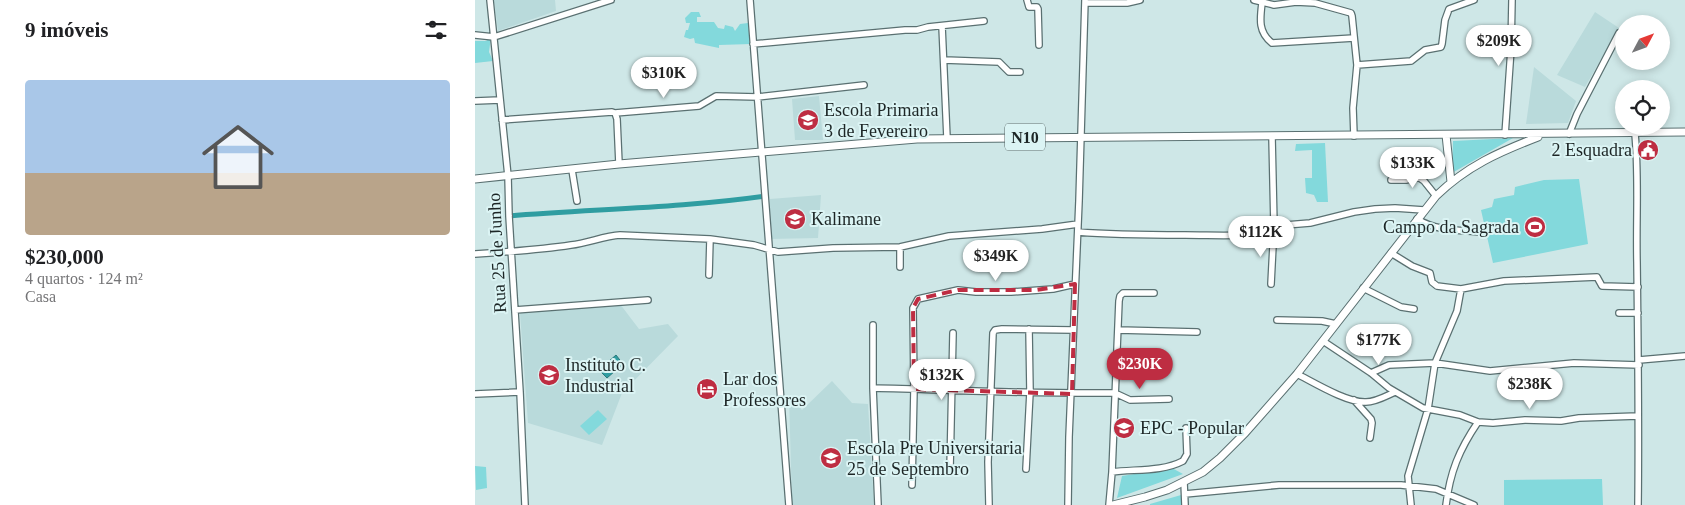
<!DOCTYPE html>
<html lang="pt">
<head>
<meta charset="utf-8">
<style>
  :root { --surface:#fff; --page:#f6f6f6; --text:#202124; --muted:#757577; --accent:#be2d42 }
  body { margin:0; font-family:Georgia,serif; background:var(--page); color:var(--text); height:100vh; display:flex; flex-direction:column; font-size:19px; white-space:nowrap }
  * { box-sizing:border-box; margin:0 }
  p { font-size:16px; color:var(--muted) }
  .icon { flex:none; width:28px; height:28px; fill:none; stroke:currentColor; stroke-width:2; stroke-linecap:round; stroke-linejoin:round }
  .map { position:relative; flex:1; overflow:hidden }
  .drawer { display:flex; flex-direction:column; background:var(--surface); width:475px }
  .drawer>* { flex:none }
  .needle { width:32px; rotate:49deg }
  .buttons { position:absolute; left:1140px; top:15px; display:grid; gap:10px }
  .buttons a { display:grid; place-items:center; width:55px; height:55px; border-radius:50%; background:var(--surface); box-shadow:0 2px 8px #0003; font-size:25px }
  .price { position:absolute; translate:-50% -42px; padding:0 11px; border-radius:18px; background:#fff; color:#222; font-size:16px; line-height:32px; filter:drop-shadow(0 1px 2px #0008) }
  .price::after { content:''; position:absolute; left:50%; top:30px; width:15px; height:11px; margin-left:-8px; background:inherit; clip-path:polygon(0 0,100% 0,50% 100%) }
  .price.on { background:var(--accent); color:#fff }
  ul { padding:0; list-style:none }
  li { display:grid; align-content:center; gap:10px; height:265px; padding:0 25px }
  li span { display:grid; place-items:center; height:155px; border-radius:5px; color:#555 }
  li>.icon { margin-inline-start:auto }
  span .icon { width:90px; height:90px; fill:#fffc; stroke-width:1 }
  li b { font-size:21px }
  h2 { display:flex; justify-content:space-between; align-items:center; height:60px; padding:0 25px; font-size:21px }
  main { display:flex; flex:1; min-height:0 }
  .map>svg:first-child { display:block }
  .built { fill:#b9dadb }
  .green { fill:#83d9dc }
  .water { fill:#2f9da1; stroke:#2a797c }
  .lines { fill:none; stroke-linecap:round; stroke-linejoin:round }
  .canal { stroke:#2f9da1; stroke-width:5 }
  .minor-casing { stroke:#5a7071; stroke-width:8 }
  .major-casing { stroke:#5a7071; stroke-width:9 }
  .minor { stroke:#fff; stroke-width:5.5 }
  .major { stroke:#fff; stroke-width:7 }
  .marked { fill:none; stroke:#be2d42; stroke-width:4; stroke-dasharray:10 6; stroke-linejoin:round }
  .labels { text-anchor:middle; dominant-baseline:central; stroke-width:4; stroke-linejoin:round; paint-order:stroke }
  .shield { fill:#dbf4f4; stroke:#566464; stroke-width:1 }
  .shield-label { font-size:16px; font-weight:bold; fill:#1d2626 }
  .poi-label { font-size:18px; fill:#1d2626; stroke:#dbf4f4; text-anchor:start }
  .street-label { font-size:18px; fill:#1d2626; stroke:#dbf4f4 }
</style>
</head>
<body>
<main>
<section class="drawer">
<h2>9 imóveis<svg class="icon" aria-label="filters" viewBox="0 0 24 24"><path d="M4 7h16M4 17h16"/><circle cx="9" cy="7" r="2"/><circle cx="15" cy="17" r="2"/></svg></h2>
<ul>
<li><span style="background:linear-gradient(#a9c7e8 60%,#b9a48a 0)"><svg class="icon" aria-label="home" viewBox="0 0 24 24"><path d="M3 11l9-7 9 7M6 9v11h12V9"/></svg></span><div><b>$230,000</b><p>4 quartos · 124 m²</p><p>Casa</p></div></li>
</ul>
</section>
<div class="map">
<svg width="1210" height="505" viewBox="0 0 1210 505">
  <rect width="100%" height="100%" fill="#cee7e7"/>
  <path class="built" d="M19 0H80L81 11 23 31Z
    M1120 12 1144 28 1110 87 1082 75Z
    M1059 67 1101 101 1093 123 1051 124Z
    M344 96 348 140H320L317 99Z
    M346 195 343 238 294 239 295 199Z
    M145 304 164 329 193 324 203 336 147 393 127 445 53 423 45 313Z
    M357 381 377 403 393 404 399 505H317L314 395 327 410Z"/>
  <path class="green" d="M216 12H224L226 17H222V22H239L243 28 249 29 250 25 258 27 260 31 265 24 273 23 276 44 244 45V48L220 43 219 38 215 39 209 37 211 30H213L215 23H211L210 18Z
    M16 37 14 52 18 61 0 63V41H11Z
    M1038 138 977 173 978 141Z
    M850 143 853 202H842L839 195 831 193 830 178H837V150L820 151 821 144Z
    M1104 179 1113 244 1018 263 1006 210 1017 207 1019 199 1039 195 1040 187 1069 180Z
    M123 410 132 419 114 435 105 426Z
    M0 466 11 467 12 488 1 490Z
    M697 468 708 474 642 498 647 476Z
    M1127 479 1128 505H1029V480Z
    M706 495V505H675V504Z"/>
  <path class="water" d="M141 355 148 364 132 378 124 370Z"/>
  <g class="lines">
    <path class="canal" d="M34 216C120 209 206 208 291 196"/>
    <g class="minor-casing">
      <path id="minor" d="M15 0 33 176 34 216 45 392 50 505
        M275 0 314 505
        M552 0 554 7H562L563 9 564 45
        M779 0 799 5 821 2 840 3 876 13 877 16 882 65 936 61 950 50 966 47 967 44 970 20 974 9 999 0
        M610 3H652L665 0
        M787 3C785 19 783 32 797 43L879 38
        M467 26 472 138
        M0 35 19 37 136 0
        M278 44 430 30H442L453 27 509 21
        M469 60 524 62 534 72H545
        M0 101 25 100
        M140 113 224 106 241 96 283 97 389 85
        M27 120 137 112 140 113 142 119 144 164
        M1094 134 1102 114 1144 33
        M1160 134C1164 176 1161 219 1162 262 1163 343 1164 424 1163 505
        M1030 135 1036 49 1037 0
        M879 136 878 108 882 65
        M97 170 102 201
        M916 180H931L943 177 949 181 961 196
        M942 219C961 231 984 230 1005 232
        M799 226 835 223 879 212 900 209 920 208 949 210
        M603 232C638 235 674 235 710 235 739 235 769 237 798 233
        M916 253 937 266 955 273 957 282 962 286 986 289 1029 281 1122 277 1127 286 1163 287
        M0 254C32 252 64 250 96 245 113 243 129 236 145 235L235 239 279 245 303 252 358 248 425 247 474 236 567 229 603 224
        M425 267V247
        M234 275 235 239
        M796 284 799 226 797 137
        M888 288 926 307 939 309
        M40 310 173 300
        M1144 313H1163
        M802 320 847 321 861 324
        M398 325V388
        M643 330 722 332
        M848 341 896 373 914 388 948 408 985 415 1003 422 1018 423 1050 420 1086 421 1104 418 1163 416
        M1164 360 1210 356
        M896 373 914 365 960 363 1015 371 1099 363 1164 365
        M822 374C838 382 872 403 891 402 901 402 911 396 920 392
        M0 394 45 392
        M879 400 896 419 897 423 895 438
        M475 469 478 333
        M551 469 555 392 554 329
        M637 472C660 469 687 472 708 461L712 454 711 428
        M709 482 710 505
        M437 485 439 389 438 308 443 299 483 290 501 292H536L578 289 600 284
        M710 494 804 485H926L961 489 999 505
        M403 505 398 388C479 390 559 394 640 393L655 400 694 399
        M514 505 513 462 518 333 520 330 527 329 598 330
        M593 505 594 437 604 201 610 0
        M634 505 637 472 644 301 645 296 648 293H679
        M936 505 933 476 953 409 960 363 982 311 986 289
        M971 505C975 472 984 450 1003 422"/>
    </g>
    <g class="major-casing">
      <path id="major" d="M971 135 976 182
        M0 179 144 164 442 139 1210 132
        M638 505 670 497 692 490 728 472 745 458 770 433 822 374 961 196C992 166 1024 152 1063 137"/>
    </g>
    <use href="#minor" class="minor"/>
    <use href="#major" class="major"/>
  </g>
  <path class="marked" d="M600 284 597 394 439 389 438 308 443 299 483 290H561Z"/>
  <defs>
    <g id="school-disc" transform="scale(1.125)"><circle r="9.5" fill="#be2d42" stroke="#dbf4f4"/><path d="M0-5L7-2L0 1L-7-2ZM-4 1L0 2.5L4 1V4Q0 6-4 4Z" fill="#fff"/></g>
    <g id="civic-disc" transform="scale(1.125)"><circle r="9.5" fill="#be2d42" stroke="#dbf4f4"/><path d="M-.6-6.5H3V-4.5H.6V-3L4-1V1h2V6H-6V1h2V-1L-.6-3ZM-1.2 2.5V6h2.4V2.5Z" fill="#fff"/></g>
    <g id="stadium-disc" transform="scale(1.125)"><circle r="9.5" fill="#be2d42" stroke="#dbf4f4"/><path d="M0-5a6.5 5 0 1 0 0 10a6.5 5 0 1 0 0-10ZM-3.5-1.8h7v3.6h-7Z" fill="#fff"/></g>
    <g id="university-disc" transform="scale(1.125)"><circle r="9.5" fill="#be2d42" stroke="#dbf4f4"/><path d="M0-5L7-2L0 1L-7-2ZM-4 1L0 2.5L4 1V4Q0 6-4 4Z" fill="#fff"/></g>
    <g id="hotel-disc" transform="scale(1.125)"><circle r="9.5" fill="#be2d42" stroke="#dbf4f4"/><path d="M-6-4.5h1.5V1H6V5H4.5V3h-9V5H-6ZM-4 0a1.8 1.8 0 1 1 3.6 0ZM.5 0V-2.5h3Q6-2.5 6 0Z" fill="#fff"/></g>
  </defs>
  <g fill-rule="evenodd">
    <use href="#school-disc" x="333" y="120"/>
    <use href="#civic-disc" x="1173" y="150"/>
    <use href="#school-disc" x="320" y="219"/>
    <use href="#stadium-disc" x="1060" y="227"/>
    <use href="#university-disc" x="74" y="375"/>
    <use href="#hotel-disc" x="232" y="389"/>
    <use href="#school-disc" x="649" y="428"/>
    <use href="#school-disc" x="356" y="458"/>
  </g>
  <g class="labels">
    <rect class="shield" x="530" y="123.5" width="40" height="27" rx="4"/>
    <g class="shield-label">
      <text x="550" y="137">N10</text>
    </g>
    <g class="poi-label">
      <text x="349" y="110">Escola Primaria<tspan x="349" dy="21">3 de Fevereiro</tspan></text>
      <text x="1157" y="150" text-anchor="end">2 Esquadra</text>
      <text x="336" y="219">Kalimane</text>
      <text x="1044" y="227" text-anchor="end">Campo da Sagrada</text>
      <text x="90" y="365">Instituto C.<tspan x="90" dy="21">Industrial</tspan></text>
      <text x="248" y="379">Lar dos<tspan x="248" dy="21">Professores</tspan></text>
      <text x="665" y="428">EPC - Popular</text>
      <text x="372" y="448">Escola Pre Universitaria<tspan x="372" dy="21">25 de Septembro</tspan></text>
    </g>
    <g class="street-label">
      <text transform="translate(22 253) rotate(-93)">Rua 25 de Junho</text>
    </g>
  </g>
</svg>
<div class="buttons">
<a><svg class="needle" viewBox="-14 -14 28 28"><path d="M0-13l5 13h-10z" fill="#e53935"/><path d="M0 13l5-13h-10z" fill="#757577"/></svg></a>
<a><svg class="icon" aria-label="locate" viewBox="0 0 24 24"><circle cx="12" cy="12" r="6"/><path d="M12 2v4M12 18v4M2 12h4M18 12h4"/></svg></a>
</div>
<b class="price" style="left:1024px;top:67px">$209K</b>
<b class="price" style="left:189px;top:99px">$310K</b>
<b class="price" style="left:938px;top:189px">$133K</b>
<b class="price" style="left:786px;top:258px">$112K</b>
<b class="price" style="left:521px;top:282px">$349K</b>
<b class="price" style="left:904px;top:366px">$177K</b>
<b class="price on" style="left:665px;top:390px">$230K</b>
<b class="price" style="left:467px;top:401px">$132K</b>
<b class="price" style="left:1055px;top:410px">$238K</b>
</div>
</main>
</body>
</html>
